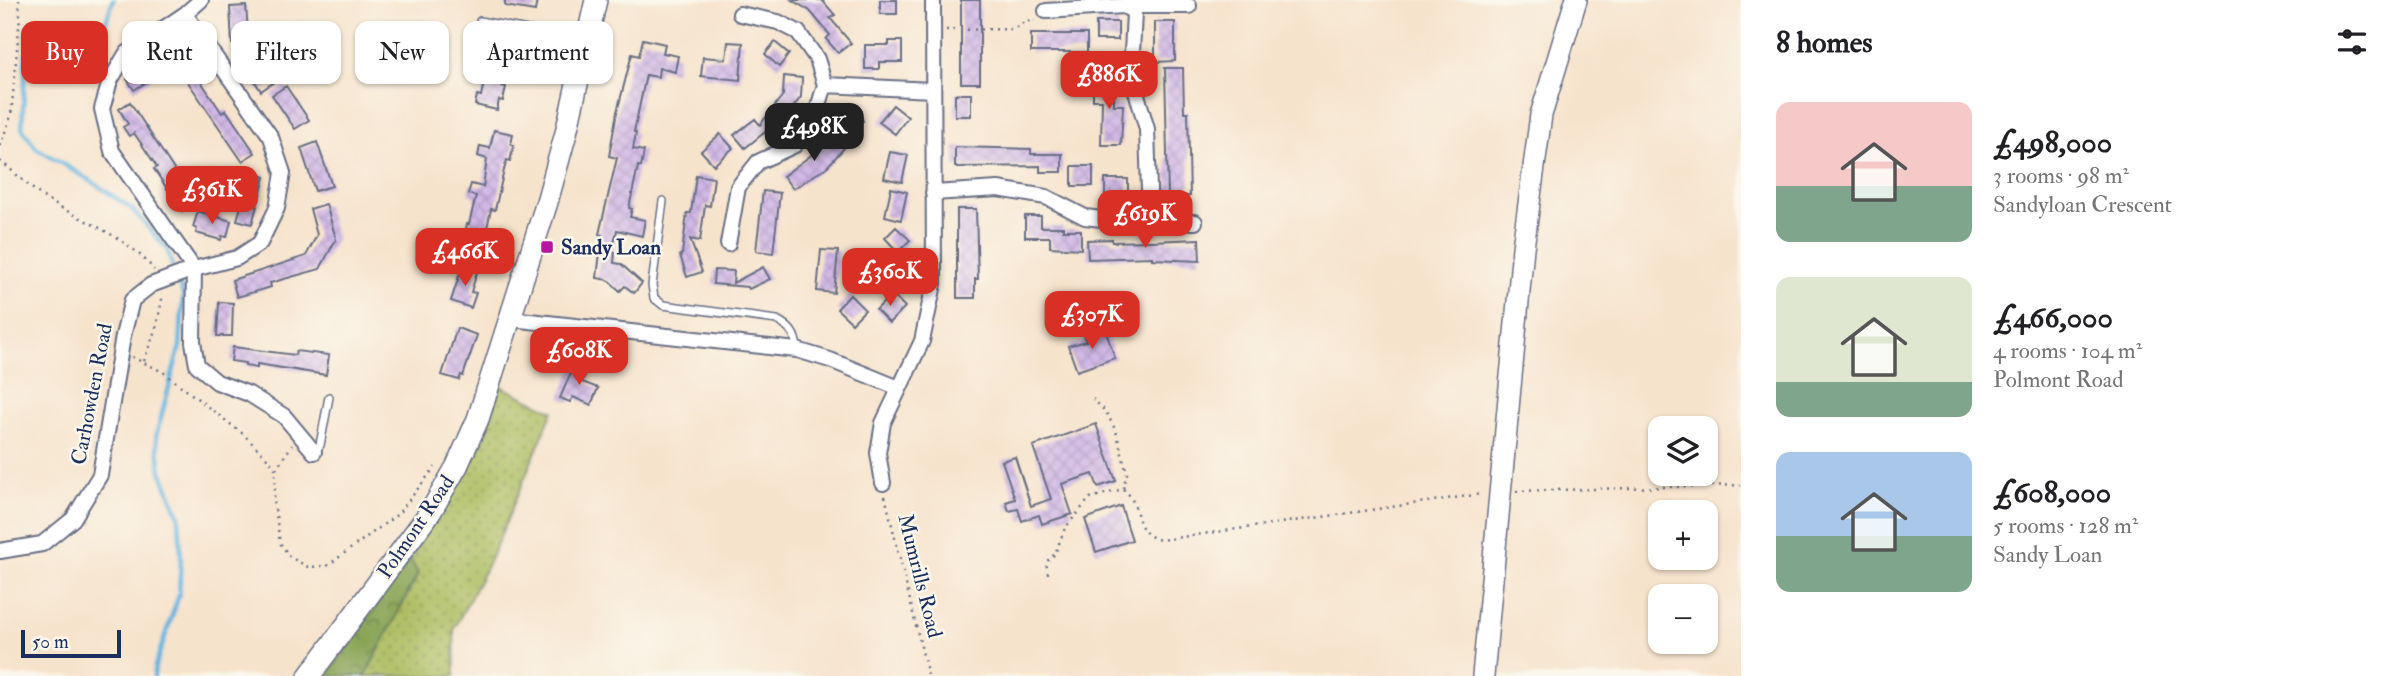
<!DOCTYPE html>
<html lang="en">
<head>
<meta charset="utf-8">
<style>
  :root { --surface:#fff; --page:#f6f6f6; --text:#202124; --muted:#757577; --accent:#d93025 }
  body { margin:0; font-family:"IM FELL Double Pica",serif; background:var(--page); color:var(--text); height:100vh; display:flex; flex-direction:column; font-size:26px; white-space:nowrap }
  * { box-sizing:border-box; margin:0 }
  p { font-size:23px; color:var(--muted) }
  .icon { flex:none; width:38px; height:38px; fill:none; stroke:currentColor; stroke-width:2; stroke-linecap:round; stroke-linejoin:round }
  .map { position:relative; flex:1; overflow:hidden }
  .details { display:flex; flex-direction:column; background:var(--surface); width:665px }
  .details>* { flex:none }
  .guide { position:absolute; left:21px; top:21px; width:665px; height:63px; display:flex; gap:14px }
  .controls { position:absolute; left:1648px; top:416px; display:grid; gap:14px }
  .controls a { display:grid; place-items:center; width:70px; height:70px; border-radius:14px; background:var(--surface); box-shadow:0 2px 5px #0004; font-size:35px }
  .scale { position:absolute; left:21px; bottom:18px; width:100px; box-sizing:border-box; padding-left:7px; border:4px solid #1b2f5e; border-top:0; font-size:19px; line-height:24px; white-space:nowrap; color:#1b2f5e; -webkit-text-stroke:5px #fbf7ec; paint-order:stroke }
  .price { position:absolute; translate:-50% -60px; padding:0 16px; border-radius:14px; background:var(--accent); color:#fff; font-size:23px; line-height:46px; filter:drop-shadow(0 2px 4px #0008) }
  .price::after { content:''; position:absolute; left:50%; top:42px; width:21px; height:16px; margin-left:-10px; background:inherit; clip-path:polygon(0 0,100% 0,50% 100%) }
  .price.on { background:#222; color:#fff }
  ul { padding:0; list-style:none }
  li { display:flex; align-items:center; gap:21px; height:175px; padding:0 35px }
  li span { display:grid; place-items:center; flex:none; width:196px; height:140px; border-radius:14px; color:#555 }
  li>.icon { margin-inline-start:auto }
  span .icon { width:84px; height:84px; fill:#fffc; stroke-width:1 }
  li b { font-size:30px }
  h2 { display:flex; justify-content:space-between; align-items:center; height:84px; padding:0 35px; font-size:30px }
  .tag { padding:0 24px; border-radius:14px; background:var(--surface); box-shadow:0 2px 5px #0004; font-size:24px; line-height:63px }
  .tag.on { background:var(--accent); color:#fff }
  main { display:flex; flex:1; min-height:0 }
  .map>svg:first-child { display:block }
  .grass { fill:url(#grass-dots); stroke:#64765e; stroke-width:2 }
  .forest { fill:url(#forest-crowns); stroke:#526a5a; stroke-width:2 }
  .lines { fill:none; stroke-linecap:round; stroke-linejoin:round }
  .stream { stroke:#68b5e1; stroke-width:4.5 }
  .building { fill:url(#building-cross-hatch) }
  .service-casing { stroke:#686e84; stroke-width:10 }
  .minor-casing { stroke:#686e84; stroke-width:18 }
  .primary-casing { stroke:#686e84; stroke-width:24 }
  .path { stroke:#686e84; stroke-width:2.5; stroke-dasharray:2 5; stroke-linecap:butt }
  .service { stroke:#fff; stroke-width:7 }
  .minor { stroke:#fff; stroke-width:14 }
  .primary { stroke:#fff; stroke-width:21 }
  .poi-dot { fill:#b5179e; stroke:#fbf7ec; stroke-width:2.5 }
  .labels { text-anchor:middle; dominant-baseline:central; stroke-width:5; stroke-linejoin:round; paint-order:stroke }
  .poi-label { font-size:21px; font-weight:bold; fill:#1b2f5e; stroke:#fbf7ec; text-anchor:start }
  .street-label { font-size:21px; fill:#1b2f5e; stroke:#fbf7ec }
</style>
</head>
<body>
<main>
<div class="map">
<svg width="1741" height="676" viewBox="0 0 1741 676">
  <defs>
    <pattern id="grass-dots" width="8" height="8" patternUnits="userSpaceOnUse" patternTransform="scale(1.75)"><rect width="8" height="8" fill="#acbc5f"/><path d="M2 2h.1M6 6h.1" fill="none" stroke="#8b9952" stroke-width="1.8" stroke-linecap="round"/></pattern>
    <pattern id="forest-crowns" width="20" height="18" patternUnits="userSpaceOnUse" patternTransform="scale(1.75)"><rect width="20" height="18" fill="#89a456"/><path d="M2 6a3 3 0 1 1 6 0M12 15a3 3 0 1 1 6 0" fill="none" stroke="#6f864a"/></pattern>
    <pattern id="building-cross-hatch" width="8" height="8" patternUnits="userSpaceOnUse" patternTransform="scale(1.75)"><rect width="8" height="8" fill="#d1b8e6"/><path d="M0 0l8 8M0 8l8-8" fill="none" stroke="#b39ec8"/></pattern>
  </defs>
  <rect width="100%" height="100%" fill="#fbf7ec"/>
  <filter id="ink" filterUnits="userSpaceOnUse"><feTurbulence type="fractalNoise" baseFrequency=".0143" numOctaves="2"/><feDisplacementMap in="SourceGraphic" scale="14" xChannelSelector="R" yChannelSelector="G"/><feConvolveMatrix kernelMatrix="1 2 1 2 8 2 1 2 1" color-interpolation-filters="sRGB"/></filter>
  <filter id="wash" filterUnits="userSpaceOnUse"><feTurbulence type="fractalNoise" baseFrequency=".00686" numOctaves="4" result="noise"/><feDisplacementMap in="SourceGraphic" scale="28" xChannelSelector="R" yChannelSelector="G"/><feGaussianBlur stdDeviation="1.57" result="paint"/><feColorMatrix in="noise" values="0 0 0 0 0 0 0 0 0 0 0 0 0 0 0 0 0 1.4 0 .05"/><feComposite in="paint" operator="in"/></filter>
  <g filter="url(#wash)">
    <rect width="100%" height="100%" fill="#f6e3cc"/>
    <path class="grass" d="M500 386 553 411 490 560 454 629 455 676H365L418 574 410 559 485 438Z"/>
    <path class="forest" d="M410 559 418 574 365 676H326Z"/>
    <g class="lines">
      <path class="stream" d="M113 0 105 25 43 41 26 55 22 128 36 148 91 181 132 209 167 249 172 265
        M154 676 155 666 179 595 181 557 179 516 161 471 156 436 180 346 183 295 180 286"/>
    </g>
    <g id="blocks">
      <path class="building" d="M505 0H537L535 11 505 6Z
        M792 0H822L835 15 830 18 851 43 838 53 826 39 830 35 810 11Z
        M880 0H897V14H880Z
        M961 0H980V83H961Z
        M246 6 249 43 232 44 230 7Z
        M1096 22H1118V40H1096Z
        M1155 22H1175V61L1155 62Z
        M489 29 518 34 513 58 499 55 502 44 486 40Z
        M1031 34H1087V52H1031Z
        M643 39 665 44 663 53 678 56 675 72 659 68 658 77 646 75 634 132 636 133 633 149 644 151 641 167 638 166 629 208 632 209 630 217 645 220 642 236 617 230 612 252H615L614 263 621 264 642 283 634 293 625 286 620 291 608 280 597 278 602 235 599 234 617 158 609 156 617 112 632 54 639 56Z
        M889 41H902V62H879V69H865V45H889Z
        M728 42 743 43 740 80 701 76 703 57 726 59Z
        M775 42 789 54 779 67 765 54Z
        M253 50 274 82 261 91 240 59Z
        M157 58 165 70 134 90 127 79Z
        M186 59 222 113 226 110 255 153 242 161 177 66Z
        M1165 68H1183L1184 112H1188L1190 196H1168Z
        M486 73 504 77 502 86 506 87 503 101 499 100 497 110 475 105 477 95 481 96Z
        M784 76 802 78 801 97 778 127 774 125 745 148 734 135 755 119 760 125 783 95Z
        M1093 77H1114V105H1123L1121 145H1101L1102 100H1093Z
        M286 86 309 120 295 129 272 95Z
        M955 94H971V116H955Z
        M130 102 195 202 182 211 154 169 157 167 134 133 129 136 123 127 128 124 119 109Z
        M893 105 908 117 895 134 879 122Z
        M857 107 863 121 844 129 838 114Z
        M494 130 513 134 511 145H514L510 161 507 160 504 170 495 210 491 209 482 252 458 247 461 233 465 234 467 224H469L476 196 468 194 471 184 483 187 487 159 478 156 480 146 490 148Z
        M720 134 733 148 714 165 701 151Z
        M830 135 844 148 827 167 793 189 783 176 810 156Z
        M317 142 332 186 315 191 301 148Z
        M955 147 1031 149V154H1062V172H1040V166L955 167Z
        M890 152 908 155 902 182 884 178Z
        M1072 166H1093V186H1072Z
        M251 172 265 177 252 224 237 220Z
        M696 175 714 178 710 206 705 205 700 241 690 239 702 272 687 277 680 255 682 254 687 213H691Z
        M1105 179H1128V197H1105Z
        M891 188 907 192 901 220 885 216Z
        M763 191 780 193 773 253 756 251Z
        M326 204 336 239 320 269 270 283 271 287 237 297 232 280 306 256 317 235 310 209Z
        M957 209H976L978 279H975V298H957Z
        M198 211 231 221 227 237 222 236 221 240 196 233 197 229 193 227Z
        M1025 216H1041V227H1063V230H1081V249L1050 247V237H1025Z
        M896 227 910 240 898 252 885 238Z
        M1112 239V242L1152 241 1199 239 1200 261 1152 259V257L1088 259 1087 240Z
        M821 250 838 251 834 293 817 291Z
        M462 267 477 272 471 292 476 293 471 308 451 301Z
        M763 267 770 279 749 289 748 287 713 284 714 270 734 271 733 283Z
        M892 294 905 307 889 323 876 310Z
        M850 295 865 310 852 323 837 309Z
        M219 302 233 303 232 336H217Z
        M457 328 477 335 463 376 461 375 459 380 442 375Z
        M1105 329 1115 358 1077 371 1068 346 1086 341 1084 337Z
        M233 347 295 355 296 351 329 355 326 375 257 364V368L245 366V363L231 361Z
        M575 363 588 368 582 382 598 388 591 405 573 397 570 402 560 398Z
        M1096 424 1116 481 1098 487 1093 474 1062 484 1072 514 1042 524 1039 515 1022 521 1018 509 1009 511 1006 502 1015 499 1002 461 1015 457 1031 506 1051 499 1033 446Z
        M1121 506 1132 540 1096 552 1085 519Z"/>
    </g>
  </g>
  <g filter="url(#ink)">
    <use href="#blocks" fill-opacity="0" stroke="#686e84" stroke-width="2"/>
    <g class="lines">
      <g class="service-casing">
        <path id="service" d="M480 21 586 41
          M663 201 652 285 654 298 663 305 777 320C790 327 796 334 797 349
          M314 452 320 445 329 397"/>
      </g>
      <g class="minor-casing">
        <path id="minor" d="M201 0 185 14 126 54 110 81 102 109 112 151 194 269 193 342 197 365 217 382 249 394 284 416 314 452
          M1124 6H1189
          M1046 11 1124 6 1134 12 1131 74 1147 129 1150 221
          M825 85 933 90
          M933 193 998 189 1046 197 1085 217 1118 221 1195 222
          M728 244 738 187 758 162 795 145 814 121 825 85 817 59 798 32 778 22 740 14
          M861 276 934 284
          M511 319 797 350 830 360 899 388
          M883 483 878 453 883 423 922 341 934 284 933 0
          M0 551 42 544 73 519 100 475 123 336 132 300 151 285 194 269 237 258 260 243 277 208 283 173 271 137 185 14"/>
      </g>
      <g class="primary-casing">
        <path id="primary" d="M309 676 431 511 457 466 478 419 547 202 566 133 596 0
          M1483 676 1523 248 1541 115 1576 0"/>
      </g>
      <path class="path" d="M946 30 1013 29 1026 21H1035
        M0 146 11 116 20 16 19 0
        M0 161C16 173 30 188 46 199 81 221 128 236 154 270
        M132 357 163 372 243 434 269 460 276 470 274 502 280 543 290 557 308 567 327 566 398 514 435 467
        M144 361 157 325 163 294
        M276 469 292 445
        M1123 489C1144 505 1130 533 1161 540L1482 494
        M1516 491 1741 485
        M885 496 928 676
        M1048 574 1046 562 1055 554 1065 528 1090 498 1123 489 1127 473 1116 431 1106 412 1093 399"/>
      <use href="#service" class="service"/>
      <use href="#minor" class="minor"/>
      <use href="#primary" class="primary"/>
    </g>
  </g>
  <rect class="poi-dot" x="540" y="240" width="14" height="14" rx="3.5"/>
  <g class="labels">
    <g class="poi-label">
      <text x="561" y="247">Sandy Loan</text>
    </g>
    <g class="street-label">
      <text transform="translate(92 394) rotate(-79)">Carhowden Road</text>
      <text transform="translate(416 527) rotate(-56)">Polmont Road</text>
      <text transform="translate(920 576) rotate(76)">Mumrills Road</text>
    </g>
  </g>
</svg>
<div class="controls">
<a><svg class="icon" aria-label="layers" viewBox="0 0 24 24"><path d="M12 4l9 5-9 5-9-5zM3 14l9 5 9-5"/></svg></a>
<a>+</a>
<a>−</a>
</div>
<div class="scale">50 m</div>
<b class="price" style="left:1109px;top:111px">£886K</b>
<b class="price on" style="left:814px;top:163px">£498K</b>
<b class="price" style="left:212px;top:226px">£361K</b>
<b class="price" style="left:1145px;top:250px">£619K</b>
<b class="price" style="left:465px;top:288px">£466K</b>
<b class="price" style="left:890px;top:308px">£360K</b>
<b class="price" style="left:1092px;top:351px">£307K</b>
<b class="price" style="left:579px;top:387px">£608K</b>
<div class="guide">
<a class="tag on">Buy</a>
<a class="tag">Rent</a>
<a class="tag">Filters</a>
<a class="tag">New</a>
<a class="tag">Apartment</a>
</div>
</div>
<section class="details">
<h2>8 homes<svg class="icon" aria-label="filters" viewBox="0 0 24 24"><path d="M4 7h16M4 17h16"/><circle cx="9" cy="7" r="2"/><circle cx="15" cy="17" r="2"/></svg></h2>
<ul>
<li><span style="background:linear-gradient(#f6c9c9 60%,#7fa58c 0)"><svg class="icon" aria-label="home" viewBox="0 0 24 24"><path d="M3 11l9-7 9 7M6 9v11h12V9"/></svg></span><div><b>£498,000</b><p>3 rooms · 98 m²</p><p>Sandyloan Crescent</p></div></li>
<li><span style="background:linear-gradient(#dfe7d0 75%,#7fa58c 0)"><svg class="icon" aria-label="home" viewBox="0 0 24 24"><path d="M3 11l9-7 9 7M6 9v11h12V9"/></svg></span><div><b>£466,000</b><p>4 rooms · 104 m²</p><p>Polmont Road</p></div></li>
<li><span style="background:linear-gradient(#a9c7e8 60%,#7fa58c 0)"><svg class="icon" aria-label="home" viewBox="0 0 24 24"><path d="M3 11l9-7 9 7M6 9v11h12V9"/></svg></span><div><b>£608,000</b><p>5 rooms · 128 m²</p><p>Sandy Loan</p></div></li>
</ul>
</section>
</main>
</body>
</html>
